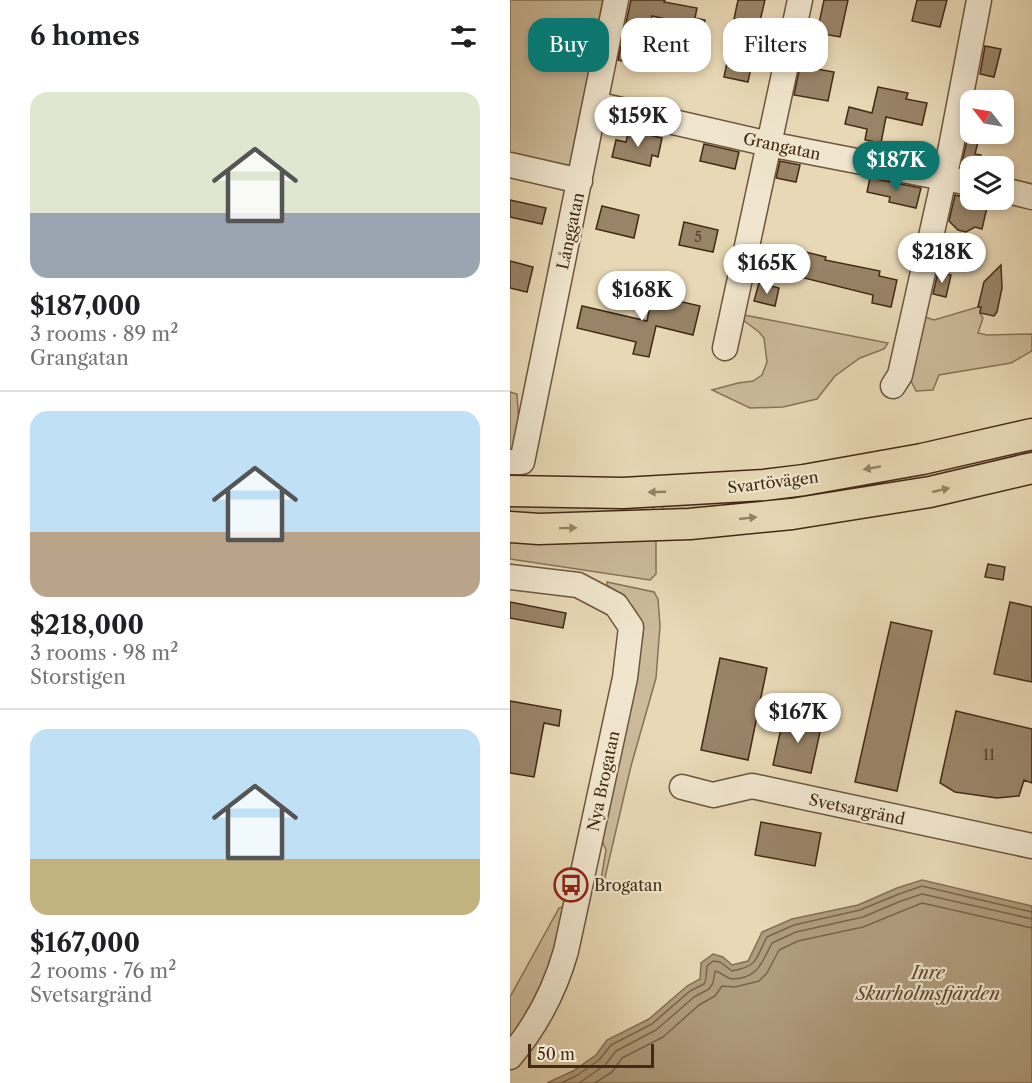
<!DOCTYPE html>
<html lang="en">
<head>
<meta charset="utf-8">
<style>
  :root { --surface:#fff; --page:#f2f2f2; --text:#202124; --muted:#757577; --line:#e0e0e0; --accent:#0f766e }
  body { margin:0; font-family:"Libre Caslon Text",serif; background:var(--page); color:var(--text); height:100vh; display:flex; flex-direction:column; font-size:22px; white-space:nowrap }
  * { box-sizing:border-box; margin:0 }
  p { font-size:20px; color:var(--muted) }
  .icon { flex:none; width:33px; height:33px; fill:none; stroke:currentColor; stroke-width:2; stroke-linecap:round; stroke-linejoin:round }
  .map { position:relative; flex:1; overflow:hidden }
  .panel { display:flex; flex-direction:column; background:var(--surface); width:510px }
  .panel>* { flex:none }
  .guide { position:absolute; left:18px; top:18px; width:414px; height:54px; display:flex; gap:12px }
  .needle { width:39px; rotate:301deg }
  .controls { position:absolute; left:450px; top:90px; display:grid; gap:12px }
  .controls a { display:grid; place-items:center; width:54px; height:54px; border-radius:12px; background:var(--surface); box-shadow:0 3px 9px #0003; font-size:30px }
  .scale { position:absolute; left:18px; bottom:15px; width:126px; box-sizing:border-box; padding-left:6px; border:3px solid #442a14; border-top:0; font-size:16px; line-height:21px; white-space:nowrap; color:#442a14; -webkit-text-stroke:4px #f0e6cf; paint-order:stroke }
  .price { position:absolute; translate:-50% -51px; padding:0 14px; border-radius:21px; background:#fff; color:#222; font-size:20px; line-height:39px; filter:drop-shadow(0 2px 3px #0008) }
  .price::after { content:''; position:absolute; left:50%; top:36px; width:18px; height:14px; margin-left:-9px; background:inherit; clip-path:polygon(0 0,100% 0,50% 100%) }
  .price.on { background:var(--accent); color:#fff }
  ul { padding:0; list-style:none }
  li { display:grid; align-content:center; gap:12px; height:318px; padding:0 30px }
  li+li { border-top:2px solid var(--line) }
  li span { display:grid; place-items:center; height:186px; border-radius:18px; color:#555 }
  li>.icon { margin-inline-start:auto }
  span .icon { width:108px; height:108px; fill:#fffc; stroke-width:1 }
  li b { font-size:26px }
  h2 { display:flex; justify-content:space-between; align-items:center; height:72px; padding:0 30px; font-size:26px }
  .pill { padding:0 21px; border-radius:18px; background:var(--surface); box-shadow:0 3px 9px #0003; font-size:21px; line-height:54px }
  .pill.on { background:var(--accent); color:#fff }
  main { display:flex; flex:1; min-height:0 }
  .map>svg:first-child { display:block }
  .green { fill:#ccba9a; stroke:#887257; stroke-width:1.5 }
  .water { fill:#b09d7e; stroke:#856f54; stroke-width:1.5 }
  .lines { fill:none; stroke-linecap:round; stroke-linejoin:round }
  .shore { stroke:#7a6449; stroke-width:1.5 }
  .building { fill:#998468; stroke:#442a14; stroke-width:1.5 }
  .minor-casing { stroke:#6d563c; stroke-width:27 }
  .major-casing { stroke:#442a14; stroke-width:33 }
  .minor { stroke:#f0e6cf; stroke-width:24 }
  .major { stroke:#e8d8b5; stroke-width:30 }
  .oneway { fill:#968164 }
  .labels { text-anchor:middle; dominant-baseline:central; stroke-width:4.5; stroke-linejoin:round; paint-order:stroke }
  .number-label { font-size:14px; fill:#594029 }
  .street-label { font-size:16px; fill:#442a14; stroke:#f0e6cf }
  .poi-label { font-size:16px; fill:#442a14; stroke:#f0e6cf; text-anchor:start }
  .water-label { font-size:18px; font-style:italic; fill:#5f472e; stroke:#f0e6cf }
</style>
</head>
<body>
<main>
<section class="panel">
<h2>6 homes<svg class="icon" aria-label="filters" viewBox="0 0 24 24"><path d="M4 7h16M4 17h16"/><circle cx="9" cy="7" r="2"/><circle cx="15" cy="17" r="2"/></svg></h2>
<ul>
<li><span style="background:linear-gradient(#dfe7d0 65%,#9aa5b1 0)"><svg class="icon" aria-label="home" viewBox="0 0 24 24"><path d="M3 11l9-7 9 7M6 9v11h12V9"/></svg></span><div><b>$187,000</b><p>3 rooms · 89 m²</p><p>Grangatan</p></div></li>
<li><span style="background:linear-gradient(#bfe0f5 65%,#b9a48a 0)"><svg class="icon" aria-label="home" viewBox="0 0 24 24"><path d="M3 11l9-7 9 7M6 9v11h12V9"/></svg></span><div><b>$218,000</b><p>3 rooms · 98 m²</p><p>Storstigen</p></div></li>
<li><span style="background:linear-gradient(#bfe0f5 70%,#c2b280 0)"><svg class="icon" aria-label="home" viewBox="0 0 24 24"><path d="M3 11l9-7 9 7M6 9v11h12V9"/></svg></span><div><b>$167,000</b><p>2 rooms · 76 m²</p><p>Svetsargränd</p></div></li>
</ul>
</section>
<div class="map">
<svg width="522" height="1083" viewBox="0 0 522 1083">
  <rect width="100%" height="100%" fill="#e8d8b5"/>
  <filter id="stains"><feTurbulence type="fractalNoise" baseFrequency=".00333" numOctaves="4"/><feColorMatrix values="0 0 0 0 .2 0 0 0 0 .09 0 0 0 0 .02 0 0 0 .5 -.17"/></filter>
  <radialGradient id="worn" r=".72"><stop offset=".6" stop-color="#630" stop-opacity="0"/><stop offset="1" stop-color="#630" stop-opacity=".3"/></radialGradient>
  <path class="green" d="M0 0H93L59 171 0 158Z
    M468 307H471L470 313 473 318 468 333 477 335 522 334V351L501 363 429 375 423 390 406 391 399 377 412 316 424 320Z
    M234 315 378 343 374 349 350 358 325 376 307 399 273 407 240 408 202 390 228 383 243 381 252 375 257 362 254 338 249 332 233 320Z
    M0 392 7 394 11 460 0 459Z
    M522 446V456L350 493 153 513 152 503Z
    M144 503V514L0 517V505Z
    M146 537V574L140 580 0 559V538Z
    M97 582 144 592 148 599 150 626 146 678 121 766 93 886 89 891 96 850 92 841 133 635C132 610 116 599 97 585Z
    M52 907H55L39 968 26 999 0 1040V997L49 908Z"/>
  <path class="water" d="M412 880 522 906V1083H37L63 1071 86 1055 97 1040 139 1019 177 986 190 979 191 963 203 954 213 957 222 965 238 961 252 932 282 919 348 905 387 888Z"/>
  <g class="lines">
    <path class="shore" d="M51 1083 66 1076 89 1060 101 1045 142 1024 180 991 194 984 196 979 197 966 203 961 210 962 222 971C249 966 245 959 257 937L284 925 350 910 389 894 412 886 522 912
      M69 1083 95 1065 106 1051 146 1030 184 997 199 989 203 983 205 971C211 972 215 978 222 979 248 979 252 962 262 943L286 932 353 917 391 901 412 894 522 919
      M85 1083 102 1072 112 1058 153 1037 189 1005 205 996 212 986 225 987 249 981 257 973 269 950 288 941 353 927 412 903 522 928"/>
  </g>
  <path class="building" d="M121 0H155L154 2 187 8 185 18 195 20 190 39 195 40 190 62 166 57 172 32 168 31 170 22 142 16 132 56 127 55 124 64 108 60Z
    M228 0H255L249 25 224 19Z
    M314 0H338L330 37 307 33Z
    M407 0H437L430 27 402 21Z
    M475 46 491 49 484 77 470 74Z
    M219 53 243 58 238 82 214 77Z
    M290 66 324 72 318 101 284 95Z
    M368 87 398 93 396 99 417 103 412 125 376 117 371 143 355 140 357 129 335 124 339 107 362 113Z
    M119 130 152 138 148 157 142 155 140 166 102 157 106 140 116 142Z
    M458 136 469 138 465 154 471 155 468 166H460V169L451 167Z
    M194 144 229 152 225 169 190 161Z
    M270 161 290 165 286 182 266 178Z
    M360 178 411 188 406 208 379 202 380 197 357 192Z
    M445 195 478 203 472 229 465 227 456 232 448 230 439 221Z
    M0 200 36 208 32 224 0 217Z
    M92 206 129 215 124 238 86 229Z
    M174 222 208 230 203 252 169 245Z
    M271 246 316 257 315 260 370 271 369 276 387 280 381 307 362 303 363 295 266 271Z
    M0 261 23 267 17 292 0 288Z
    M491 265 492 288 487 312 484 316 470 313 471 307H468L474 282Z
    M428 272 441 275 436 297 423 294Z
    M249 283 269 288 265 306 244 301Z
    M142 295 190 306 183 335 146 326 139 357 123 354 126 342 67 328 72 306 137 321Z
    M478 564 495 567 493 580 475 577Z
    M0 602 56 613 53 628 0 618Z
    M500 602 522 607V682L484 674Z
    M381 622 422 631 387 791 345 782Z
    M210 658 257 668 238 760 191 750Z
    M0 701 51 710 49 726 34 723 24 777 0 773Z
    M446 711 522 729V783L514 780 509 796 487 798 445 792 430 783Z
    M274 715 312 723 301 773 263 765Z
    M251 822 311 833 305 866 245 855Z"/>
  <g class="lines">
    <g class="minor-casing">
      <path id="minor" d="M85 104 259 144 460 183
        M0 165 70 181
        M494 190 522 197
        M215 348 290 0
        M383 386 390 375 441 147 469 0
        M0 462H12L106 0
        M0 577 68 585 106 605 121 627 115 678 56 951C45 990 27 1025 0 1057
        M172 787 203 795 242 786 522 846"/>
    </g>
    <g class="major-casing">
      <path id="major" d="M0 491 113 493 254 485 294 480 412 459 522 434
        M0 527 29 529 180 524 282 514 420 492 522 468"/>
    </g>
    <use href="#minor" class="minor"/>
    <use href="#major" class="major"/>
  </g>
  <defs><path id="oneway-solid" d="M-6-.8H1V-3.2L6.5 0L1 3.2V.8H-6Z" transform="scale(1.5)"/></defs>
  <g class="oneway">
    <use href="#oneway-solid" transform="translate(362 468) rotate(170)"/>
    <use href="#oneway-solid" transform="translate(431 490) rotate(-13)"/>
    <use href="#oneway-solid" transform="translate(147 492) rotate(178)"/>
    <use href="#oneway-solid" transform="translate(238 518) rotate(-6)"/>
    <use href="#oneway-solid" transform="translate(58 528) rotate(-1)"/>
  </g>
  <defs>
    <g id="bus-ring" transform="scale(1.725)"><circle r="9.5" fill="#f0e6cf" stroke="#8f2418" stroke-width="1.5"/><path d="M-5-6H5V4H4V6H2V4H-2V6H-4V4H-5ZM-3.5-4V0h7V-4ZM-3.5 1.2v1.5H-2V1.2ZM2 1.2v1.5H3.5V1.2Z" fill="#8f2418"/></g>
  </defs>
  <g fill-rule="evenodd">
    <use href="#bus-ring" x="61" y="885"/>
  </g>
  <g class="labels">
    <g class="number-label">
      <text x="188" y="237">5</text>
      <text x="479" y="755">11</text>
    </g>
    <g class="street-label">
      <text transform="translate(272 146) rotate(12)">Grangatan</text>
      <text transform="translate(60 231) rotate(-78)">Långgatan</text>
      <text transform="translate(263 482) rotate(-7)">Svartövägen</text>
      <text transform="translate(93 781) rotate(-78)">Nya Brogatan</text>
      <text transform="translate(347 809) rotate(12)">Svetsargränd</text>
    </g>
    <g class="poi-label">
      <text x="84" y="885">Brogatan</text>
    </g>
    <g class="water-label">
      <text x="418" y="973">Inre<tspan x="418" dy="21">Skurholmsfjärden</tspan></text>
    </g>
  </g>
  <rect width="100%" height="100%" filter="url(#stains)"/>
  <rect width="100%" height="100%" fill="url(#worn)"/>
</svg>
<div class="controls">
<a><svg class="needle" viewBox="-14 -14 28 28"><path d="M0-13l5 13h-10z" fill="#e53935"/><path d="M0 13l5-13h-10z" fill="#757577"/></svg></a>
<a><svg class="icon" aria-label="layers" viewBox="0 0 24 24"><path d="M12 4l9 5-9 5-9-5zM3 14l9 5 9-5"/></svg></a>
</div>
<div class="scale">50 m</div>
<b class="price" style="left:128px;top:148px">$159K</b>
<b class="price on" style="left:386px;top:192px">$187K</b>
<b class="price" style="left:432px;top:284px">$218K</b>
<b class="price" style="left:257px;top:295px">$165K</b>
<b class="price" style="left:132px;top:322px">$168K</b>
<b class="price" style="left:288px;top:744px">$167K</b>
<div class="guide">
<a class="pill on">Buy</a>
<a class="pill">Rent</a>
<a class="pill">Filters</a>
</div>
</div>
</main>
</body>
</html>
